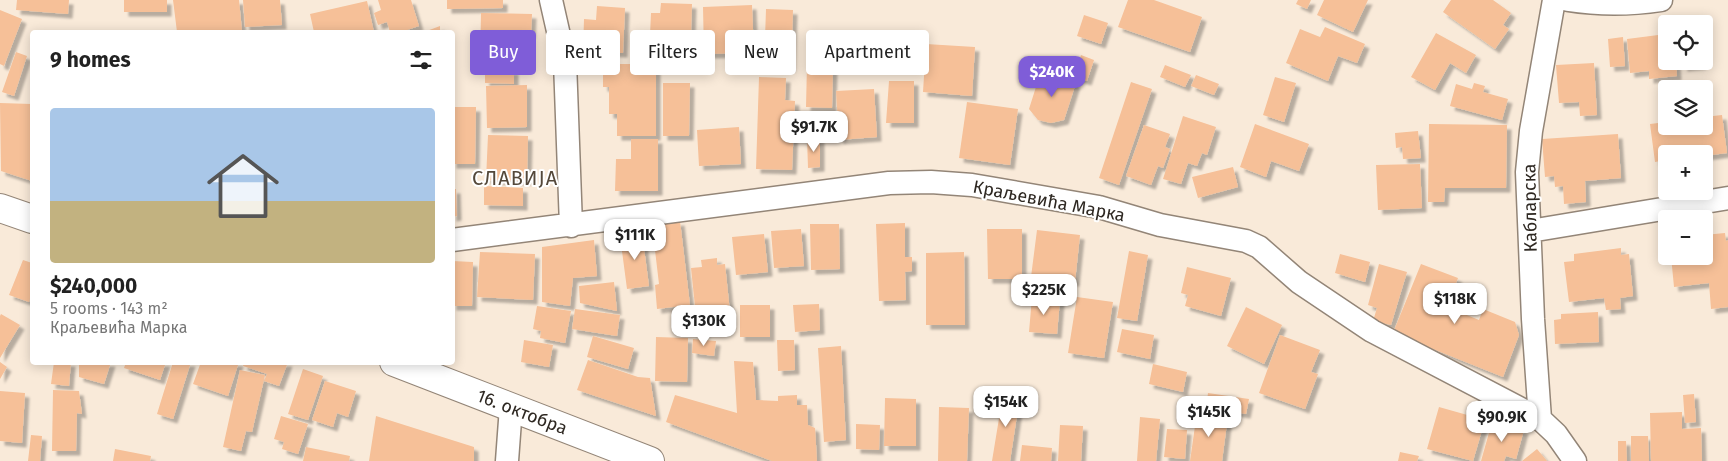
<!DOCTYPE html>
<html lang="en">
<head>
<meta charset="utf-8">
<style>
  :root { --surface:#fff; --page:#f6f6f6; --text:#222; --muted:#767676; --accent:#7f5dd8 }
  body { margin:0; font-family:"Fira Sans",sans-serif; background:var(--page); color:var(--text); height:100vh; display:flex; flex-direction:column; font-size:19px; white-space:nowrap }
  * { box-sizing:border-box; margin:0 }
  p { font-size:16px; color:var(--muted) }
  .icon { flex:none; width:28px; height:28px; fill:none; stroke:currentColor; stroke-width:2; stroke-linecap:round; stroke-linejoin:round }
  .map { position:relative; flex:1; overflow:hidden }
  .drawer { position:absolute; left:30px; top:30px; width:425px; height:335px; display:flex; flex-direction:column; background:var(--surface); border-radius:5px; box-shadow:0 2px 12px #0003 }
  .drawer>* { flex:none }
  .banner { position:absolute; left:470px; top:30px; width:475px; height:45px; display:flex; gap:10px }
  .tools { position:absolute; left:1658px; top:15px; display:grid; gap:10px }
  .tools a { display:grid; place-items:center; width:55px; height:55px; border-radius:5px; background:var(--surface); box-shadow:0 2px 12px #0003; font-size:25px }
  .price { position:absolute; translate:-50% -42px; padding:0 11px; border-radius:10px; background:#fff; color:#222; font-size:16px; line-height:32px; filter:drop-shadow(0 1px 2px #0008) }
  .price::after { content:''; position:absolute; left:50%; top:30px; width:15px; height:11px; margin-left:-8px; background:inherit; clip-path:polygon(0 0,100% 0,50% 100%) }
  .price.on { background:var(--accent); color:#fff }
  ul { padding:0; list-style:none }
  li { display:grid; align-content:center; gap:10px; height:265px; padding:0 20px }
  li span { display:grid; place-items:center; height:155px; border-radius:5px; color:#555 }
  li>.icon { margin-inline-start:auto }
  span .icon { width:90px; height:90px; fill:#fffc; stroke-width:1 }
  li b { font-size:21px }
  h2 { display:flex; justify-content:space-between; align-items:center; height:60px; padding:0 20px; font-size:21px }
  .chip { padding:0 18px; border-radius:5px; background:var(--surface); box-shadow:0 2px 12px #0003; font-size:18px; line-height:45px }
  .chip.on { background:var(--accent); color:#fff }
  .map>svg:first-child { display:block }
  .building { fill:#f6c098; filter:url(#shadow) }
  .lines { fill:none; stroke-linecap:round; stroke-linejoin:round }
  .street-casing { stroke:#938577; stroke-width:25 }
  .secondary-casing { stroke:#938577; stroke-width:30 }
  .street { stroke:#fff; stroke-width:22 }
  .secondary { stroke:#fff; stroke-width:28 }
  .labels { text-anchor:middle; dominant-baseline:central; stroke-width:4; stroke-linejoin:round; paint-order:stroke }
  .street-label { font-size:18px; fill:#2e2822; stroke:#fff }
  .quarter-label { font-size:20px; letter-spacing:1px; fill:#54483a; stroke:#fff }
</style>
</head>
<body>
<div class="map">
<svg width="1728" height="461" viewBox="0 0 1728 461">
  <defs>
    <filter id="shadow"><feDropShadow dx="4.5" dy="4.5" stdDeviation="1" flood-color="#0004"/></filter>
  </defs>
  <rect width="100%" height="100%" fill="#f9ead9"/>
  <path class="building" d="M17 0H69L68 14 16 10Z
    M124 0H167V12H124Z
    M173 0H239L242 31 177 32Z
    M243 0H280L282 25 245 27Z
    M378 0H411L419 26 401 32H390L387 22 378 25 374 13 381 10Z
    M447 0H503V8L447 9Z
    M1128 0H1154L1202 17 1190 52 1118 27Z
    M1298 0H1311L1307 9 1296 4Z
    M1324 0H1368L1353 32 1317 15Z
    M1451 0H1493L1511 13 1503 25 1509 29 1495 49 1443 12Z
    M367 1 374 32H314L310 14Z
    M661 3 692 4 690 63 660 62 661 35H650L651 13H660Z
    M752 5 754 53 704 54 703 7Z
    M597 6 625 8 623 53 583 51 584 19 596 20Z
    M766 9 793 10 791 68 764 67Z
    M0 10 22 19 4 66 0 64Z
    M481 13 532 14 531 34H511L510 65 480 64Z
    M1084 15 1108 23 1101 44 1077 36Z
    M1699 18V24H1681V19Z
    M440 26V32H424Z
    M1325 27 1365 44 1357 63 1338 56 1328 81 1286 63 1300 29 1320 37Z
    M1436 33 1476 55 1466 73 1450 63 1435 90 1411 77Z
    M1666 34V61H1676L1677 76 1649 79V71L1630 73 1627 39Z
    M1623 37 1625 66 1610 67 1608 39Z
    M926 44 975 47 972 96 923 92Z
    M16 52 27 56 14 96 2 92Z
    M1081 55 1094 60 1087 81 1074 77Z
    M1683 61H1701L1702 65 1683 67Z
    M1594 63 1597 115 1580 116 1579 102 1559 103 1556 65Z
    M603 64H656V136H617V114H609V87H603Z
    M807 64 833 65 832 108 806 107Z
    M1165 65 1191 75 1185 87 1160 77Z
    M485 70H514V84L485 83Z
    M1041 71 1076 83 1064 120 1051 123 1038 120 1029 109Z
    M1196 75 1219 84 1214 95 1191 86Z
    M759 77 786 78 785 100 795 101 792 170 756 169Z
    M1275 77 1296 83 1284 122 1263 115Z
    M889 81H914V123H886Z
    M1131 82 1152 89 1119 185 1099 178Z
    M663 83H690L689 136H663Z
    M1474 83 1485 86 1483 92 1508 99 1502 120 1450 106 1456 84 1472 89Z
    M527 85V127L487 128 486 86Z
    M874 89 877 137 839 140 836 91Z
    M967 102 1018 109 1010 165 959 158Z
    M0 103 32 104V181L1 171Z
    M452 107H476L475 164H452Z
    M1722 115 1727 153 1704 156V154H1666V160L1655 162 1650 124 1666 122V126H1704V117Z
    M1183 116 1216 127 1207 155 1202 153 1197 166 1188 163 1181 184 1163 179Z
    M1255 124 1309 144 1299 171 1271 161 1266 177 1240 167Z
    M1429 124 1507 125 1506 188H1445L1444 202H1428Z
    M1144 125 1170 134 1165 147 1170 149 1163 168 1158 166 1151 185 1126 176Z
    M739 127 741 164 699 166 697 130Z
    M1418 131 1421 158 1403 159 1402 147 1396 148 1395 133Z
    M1618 134 1621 178 1585 181 1586 202 1564 204 1563 186 1555 187 1554 176 1545 177 1542 139Z
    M488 135 528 136 527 181 486 180Z
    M807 138H820V167L808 168Z
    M631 139H658V191H615L616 159H631Z
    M1420 164 1422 208 1378 210 1376 165Z
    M1233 167 1238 187 1198 198 1192 177Z
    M484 186 523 188V206L484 205Z
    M452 189H456L457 216 452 217Z
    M680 221 690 305 657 309 655 285 659 284 652 225Z
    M905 223V257H912V271L905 272 906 300 879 301 876 224Z
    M810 224H839L840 269 811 270Z
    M801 229 804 266 774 268 771 231Z
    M987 229H1022V279H988Z
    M1037 230 1080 235 1075 282 1031 277Z
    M642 233 649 286 627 289 620 236Z
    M1725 233 1726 241 1728 240V307L1711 309 1709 283 1674 287 1671 256H1704V235Z
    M764 234 768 272 736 275 732 237Z
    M594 240 597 276 573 278 570 306 542 302V247Z
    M1621 248V255L1629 254 1633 296 1620 298 1621 309 1606 310 1604 298 1569 302 1564 262 1574 261V254Z
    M1129 251 1148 255 1137 321 1117 318Z
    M480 252 535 254 533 300 477 297Z
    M964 252 965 325H926V253Z
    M1340 254 1370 262 1365 282 1335 273Z
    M717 258V265L725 264 731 322 697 326 691 268 702 267 701 260Z
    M23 260 32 263V292L29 302 9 295Z
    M452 261 473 262 472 306H452Z
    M1379 264 1407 272 1391 325 1373 321 1377 308 1368 305Z
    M1421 264 1458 278 1447 307 1479 320 1483 309 1515 322 1519 335 1503 377 1393 333Z
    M1187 267 1231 278 1221 316 1185 306 1188 295 1181 293Z
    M614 282 617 311 580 303 579 286Z
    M1032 297 1060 300 1057 334 1029 332Z
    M1077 297 1113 302 1104 358 1068 353Z
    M819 304 820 330 795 332 793 305Z
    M740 305H770V337H740Z
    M537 306 571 311 565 343 540 338 541 331 533 329Z
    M1246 307 1282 325 1264 364 1227 346Z
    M575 309 620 315 617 336 572 329Z
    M1598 312 1599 342 1555 344 1554 320 1561 319V314Z
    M1 314 20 325 0 358V316Z
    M1122 329 1154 335 1150 359 1117 352Z
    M1280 335 1320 350 1311 372 1318 374 1305 409 1259 393Z
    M593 336 634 348 628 369 587 357Z
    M656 337 688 338 687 382 655 381Z
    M693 339 716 341 714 356 692 353Z
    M524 340 553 345 549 367 521 362Z
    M777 340H794L795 370 778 371Z
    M841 346 846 440 824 442 818 348Z
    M588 360 638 377 650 378 656 416 577 390Z
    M734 361 753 362 756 400 778 401V396L797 395V405H807L808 425 815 428 817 461H772L666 422 675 395 737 413Z
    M0 362 7 367 0 379Z
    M54 362H71L69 386 51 384Z
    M79 362H111L104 384 79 377Z
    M126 362H166L160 380 124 368Z
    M173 362H191L173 419 157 414Z
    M201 362H239L228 396 193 384Z
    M244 362H288L279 386 264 381 267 374 243 366Z
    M1153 364 1187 372 1183 392 1149 384Z
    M303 369 323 376 308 420 288 414Z
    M240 370 265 375 252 432 246 431 241 451 223 447Z
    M325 381 356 391 348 417 337 413 333 427 312 420Z
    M53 390 79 391 82 414 77 413 76 451H52Z
    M0 391 25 393 22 443 0 441Z
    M1208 393 1249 399 1246 414 1206 408Z
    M1003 394 1020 396 1010 461H992Z
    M1694 394 1696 422 1685 423 1683 395Z
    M885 398 916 399V446H884Z
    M939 407 969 408 967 461H938Z
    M1439 407 1485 420 1473 461 1427 449Z
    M1197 412 1228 416 1222 461H1190Z
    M1682 412V429L1701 428 1702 461H1651L1650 413Z
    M281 416 308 424 298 454 282 449 284 442 274 439Z
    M376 416 474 447V461H369Z
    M1140 417 1160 419 1156 461H1137Z
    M1492 422 1524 430 1516 459 1506 456 1504 461H1481Z
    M856 424 880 425 879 450 856 449Z
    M1060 425 1083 426 1081 461H1058Z
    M1167 429 1187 430 1185 459 1164 457Z
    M31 435 42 436 40 461H28Z
    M1631 436H1648L1649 461H1631Z
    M1618 441H1626L1627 461H1618Z
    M1022 445 1052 448 1051 461H1020Z
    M306 447 350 456 349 461H303Z
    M115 449 151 456 150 461H113Z
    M1537 449 1547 461H1522Z
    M1400 452 1419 456 1417 461H1398Z"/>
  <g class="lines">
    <g class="street-casing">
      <path id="street" d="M551 0 565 62 571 226
        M1568 0C1600 5 1628 5 1661 0
        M1530 231 1728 198
        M452 240 889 183 931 182 972 185 1099 207 1160 225 1246 241 1259 247 1299 282 1372 331 1540 419 1556 434 1575 461
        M1540 419 1533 319 1527 172 1531 131 1554 0
        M507 461 511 407"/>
    </g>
    <g class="secondary-casing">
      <path id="secondary" d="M0 208 32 219
        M394 362 650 461"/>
    </g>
    <use href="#street" class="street"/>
    <use href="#secondary" class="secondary"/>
  </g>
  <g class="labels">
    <g class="street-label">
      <text transform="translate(1049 201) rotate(11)">Краљевића Марка</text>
      <text transform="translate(1530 208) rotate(-91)">Кабларска</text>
      <text transform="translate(522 412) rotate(21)">16. октобра</text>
    </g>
    <g class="quarter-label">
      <text x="515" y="178">СЛАВИЈА</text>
    </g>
  </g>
</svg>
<div class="tools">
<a><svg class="icon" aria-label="locate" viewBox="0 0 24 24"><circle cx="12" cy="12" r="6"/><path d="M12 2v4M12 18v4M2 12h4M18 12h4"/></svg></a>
<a><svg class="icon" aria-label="layers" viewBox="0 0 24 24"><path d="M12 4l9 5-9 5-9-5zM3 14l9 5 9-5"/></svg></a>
<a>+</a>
<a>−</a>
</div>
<b class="price on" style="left:1052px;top:98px">$240K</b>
<b class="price" style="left:814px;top:153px">$91.7K</b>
<b class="price" style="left:635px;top:261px">$111K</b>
<b class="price" style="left:1044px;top:316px">$225K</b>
<b class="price" style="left:1455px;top:325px">$118K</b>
<b class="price" style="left:704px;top:347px">$130K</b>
<b class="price" style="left:1006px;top:428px">$154K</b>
<b class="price" style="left:1209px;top:438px">$145K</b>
<b class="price" style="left:1502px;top:443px">$90.9K</b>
<div class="banner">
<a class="chip on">Buy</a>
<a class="chip">Rent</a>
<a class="chip">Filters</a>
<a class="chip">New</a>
<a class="chip">Apartment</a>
</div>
<section class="drawer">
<h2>9 homes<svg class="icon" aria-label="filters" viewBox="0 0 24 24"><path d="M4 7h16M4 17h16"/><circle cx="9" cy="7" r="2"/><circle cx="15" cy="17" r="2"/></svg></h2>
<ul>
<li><span style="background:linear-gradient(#a9c7e8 60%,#c2b280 0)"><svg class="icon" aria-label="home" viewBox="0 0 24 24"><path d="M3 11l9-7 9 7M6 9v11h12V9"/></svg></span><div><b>$240,000</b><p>5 rooms · 143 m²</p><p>Краљевића Марка</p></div></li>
</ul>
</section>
</div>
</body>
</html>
